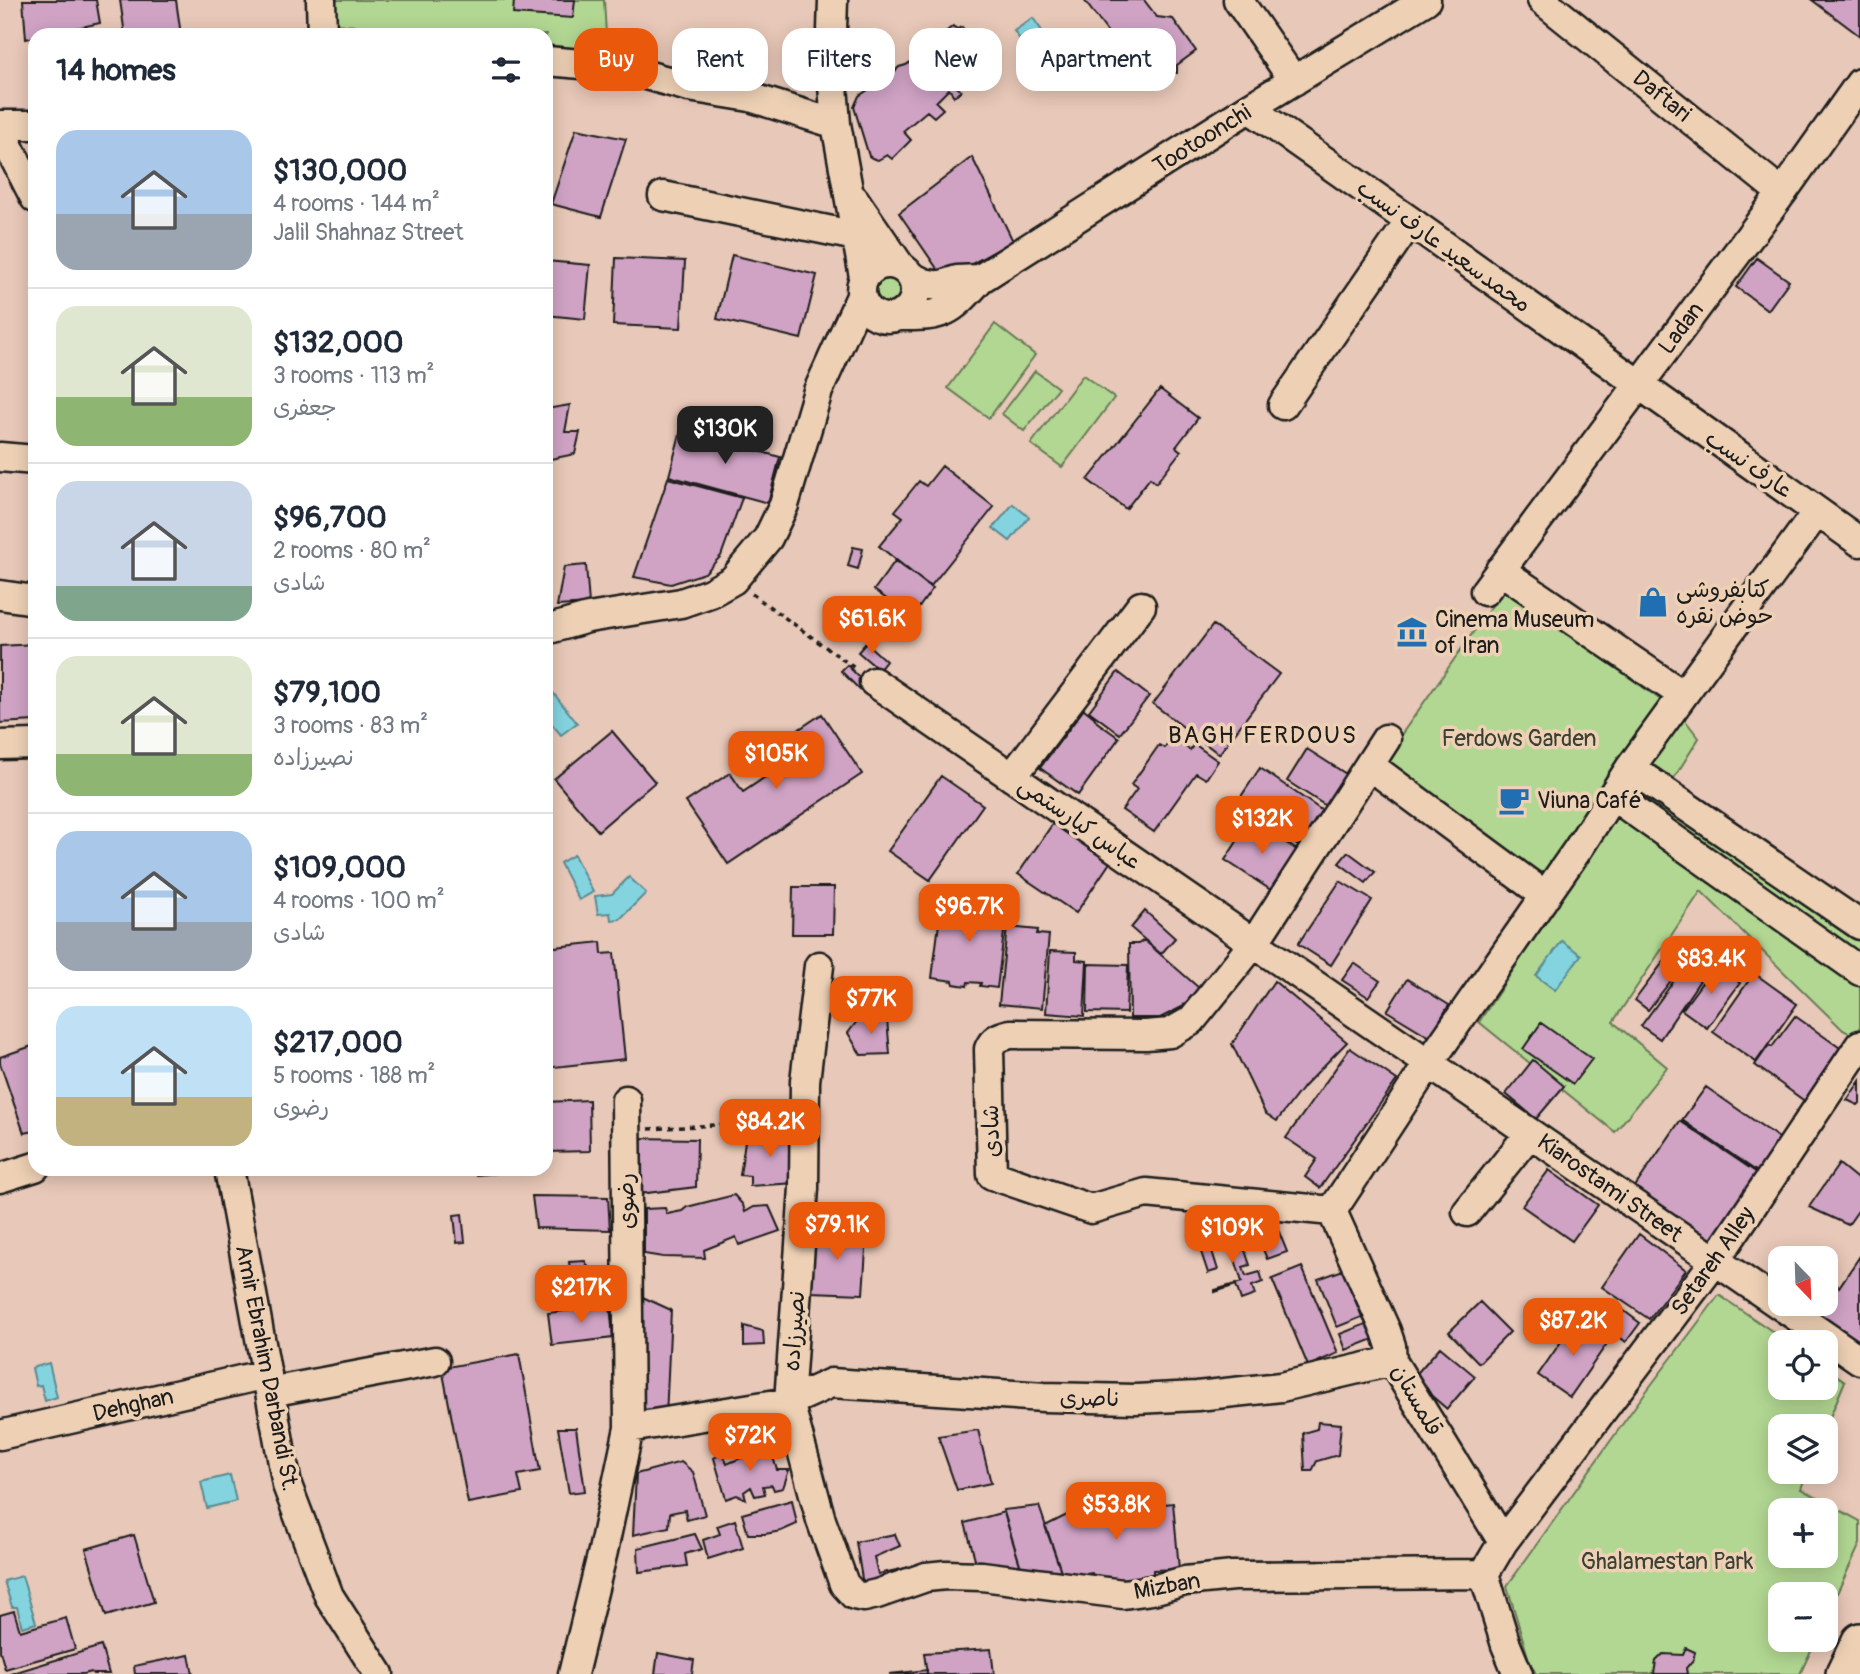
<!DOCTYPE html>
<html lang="en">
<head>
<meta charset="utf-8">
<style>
  :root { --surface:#fff; --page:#f6f6f7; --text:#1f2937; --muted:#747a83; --line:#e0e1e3; --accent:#ea580c }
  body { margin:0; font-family:Pangolin,"Playpen Sans Arabic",sans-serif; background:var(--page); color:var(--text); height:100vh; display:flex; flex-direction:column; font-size:26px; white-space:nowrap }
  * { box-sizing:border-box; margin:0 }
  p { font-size:23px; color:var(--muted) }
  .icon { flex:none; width:38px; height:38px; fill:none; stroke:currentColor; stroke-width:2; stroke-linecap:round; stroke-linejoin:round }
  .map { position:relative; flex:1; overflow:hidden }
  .details { position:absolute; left:28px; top:28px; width:525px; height:1148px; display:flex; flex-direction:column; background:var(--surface); border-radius:21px; box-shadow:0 4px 18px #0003 }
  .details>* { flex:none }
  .hud { position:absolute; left:574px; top:28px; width:665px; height:63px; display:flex; gap:14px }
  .needle { width:46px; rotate:157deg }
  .buttons { position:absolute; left:1768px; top:1246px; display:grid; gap:14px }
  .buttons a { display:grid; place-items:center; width:70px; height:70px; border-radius:14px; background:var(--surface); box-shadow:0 4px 18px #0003; font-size:35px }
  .price { position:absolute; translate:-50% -60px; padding:0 16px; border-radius:14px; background:var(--accent); color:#fff; font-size:23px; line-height:46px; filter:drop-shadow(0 2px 4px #0008) }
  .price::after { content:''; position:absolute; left:50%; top:42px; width:21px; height:16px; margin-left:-10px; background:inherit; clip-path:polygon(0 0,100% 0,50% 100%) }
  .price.selected { background:#222; color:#fff }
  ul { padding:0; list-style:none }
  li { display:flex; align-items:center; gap:21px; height:175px; padding:0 28px }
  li+li { border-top:2px solid var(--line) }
  li span { display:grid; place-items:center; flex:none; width:196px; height:140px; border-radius:21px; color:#555 }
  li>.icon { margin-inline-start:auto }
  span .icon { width:84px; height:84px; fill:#fffc; stroke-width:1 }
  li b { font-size:30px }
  h2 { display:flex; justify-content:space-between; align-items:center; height:84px; padding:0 28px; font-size:30px }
  .tag { padding:0 24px; border-radius:21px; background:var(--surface); box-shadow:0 4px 18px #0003; font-size:24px; line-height:63px }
  .tag.selected { background:var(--accent); color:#fff }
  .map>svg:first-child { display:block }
  .green { fill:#b2d792; stroke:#677a57; stroke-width:2; fill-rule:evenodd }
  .water { fill:#84d4e0; stroke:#5a8a92; stroke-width:2 }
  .building { fill:#d0a3c5; stroke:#1c1c1c; stroke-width:2 }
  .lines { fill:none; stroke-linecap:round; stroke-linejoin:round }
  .minor-casing { stroke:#1c1c1c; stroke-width:33 }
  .major-casing { stroke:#1c1c1c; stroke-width:40 }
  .path { stroke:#1c1c1c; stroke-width:3.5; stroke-dasharray:5 5; stroke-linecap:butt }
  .minor { stroke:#eed1b5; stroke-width:28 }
  .major { stroke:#eed1b5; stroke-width:35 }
  .labels { text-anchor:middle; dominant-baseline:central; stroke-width:7; stroke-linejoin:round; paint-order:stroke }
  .street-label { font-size:23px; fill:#1c1c1c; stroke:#eed1b5 }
  .poi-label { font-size:23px; fill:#1c1c1c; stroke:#eed1b5; text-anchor:start }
  .park-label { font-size:23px; fill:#3a4134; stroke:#eed1b5 }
  .neighbourhood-label { font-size:24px; letter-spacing:2px; fill:#1c1c1c; stroke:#eed1b5 }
</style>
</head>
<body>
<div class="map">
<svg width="1860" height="1674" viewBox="0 0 1860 1674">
  <rect width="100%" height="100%" fill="#e8c8b8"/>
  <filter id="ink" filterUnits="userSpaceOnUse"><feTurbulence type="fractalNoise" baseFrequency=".0143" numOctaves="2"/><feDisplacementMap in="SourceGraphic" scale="14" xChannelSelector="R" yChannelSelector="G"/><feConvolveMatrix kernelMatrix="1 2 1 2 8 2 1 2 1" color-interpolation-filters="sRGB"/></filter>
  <g filter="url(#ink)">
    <path class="green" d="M336 0H604L607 52 546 45V35H446L336 24Z
      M884 268 892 269 910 290 906 304 887 313 874 308 869 303 871 276Z
      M995 324 1035 355 989 418 948 388Z
      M1035 371 1058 388 1024 431 1002 414Z
      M1083 375 1114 398 1062 467 1031 444Z
      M1505 587 1662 701 1543 874 1380 765Z
      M1681 715 1699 738 1671 783 1860 920V1039L1843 1030 1701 891 1613 1022 1667 1067 1615 1132 1479 1022Z
      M1719 1295 1788 1342H1780V1388H1825V1367L1845 1381 1825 1429V1426H1780V1472H1807L1801 1489 1860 1521V1544L1825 1619V1594H1780V1640H1816L1800 1674H1536L1529 1660 1507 1586 1639 1401ZM1780 1510H1825V1556H1780Z"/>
    <path class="water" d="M1033 18 1059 55 1035 72 1028 62 1033 58 1014 31Z
      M1013 504 1029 517 1010 541 993 528Z
      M547 685 577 723 561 735 546 717Z
      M574 855 593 892 579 900 560 863Z
      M629 877 646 893 620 919 611 920 610 913 598 914 595 896 612 894Z
      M1562 941 1581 955 1555 990 1536 976Z
      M49 1363 57 1397 45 1401 41 1385 36 1386 32 1368Z
      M230 1475 236 1501 207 1508 201 1482Z
      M22 1576 36 1623 22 1627 17 1607H12L4 1581Z"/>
    <path class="building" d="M23 0H96L100 23 45 35H35V37L26 39Z
      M120 0H176L181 35H125Z
      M514 0H575L573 18 513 14Z
      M1084 0H1144L1157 17 1173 19 1196 51 1177 65V73H1164L1152 68 1140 76Z
      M1812 0H1860V36Z
      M953 26 958 29 962 27 984 56 980 59 987 66 973 78 967 72 954 84 961 91 954 96 949 89 936 102 943 109 934 117 927 111 903 131 911 140 892 159 887 155 878 160 872 158 869 156 854 107 859 96 880 82 889 78 899 67 906 65 936 44 942 35Z
      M576 129 626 139 601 217 551 204Z
      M972 157 1013 241 948 277 938 270 899 213Z
      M732 255 817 275 801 339 717 319Z
      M616 258 685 261 681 328 613 325Z
      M1757 258 1789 281 1768 310 1736 287Z
      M546 261 590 265 585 319 546 315Z
      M1160 389 1198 418 1176 447 1181 451 1156 483 1150 478 1126 509 1088 480Z
      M570 405 565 432H580L575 454 546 460V409Z
      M681 430 780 457 768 503 669 476Z
      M942 466 994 507 930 587 879 546 903 517 895 511 919 481 926 486Z
      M668 478 742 498 721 556 705 573 671 584 634 577Z
      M853 547 863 549 858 569 848 566Z
      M895 561 933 588 912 617 874 590Z
      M586 565 589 604 557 606 564 567Z
      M871 604 879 611 871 620 863 614Z
      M1213 625 1279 674 1219 754 1153 704Z
      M866 643 886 661 879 670 858 652Z
      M35 644V721L0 723V646Z
      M847 665 866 684 860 690 841 671Z
      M1118 672 1149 696 1120 734 1089 711Z
      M1084 709 1094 717 1097 722 1119 738 1078 795 1040 768Z
      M822 714 862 774 728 864 686 802 730 773 743 792 789 761 777 744Z
      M612 731 655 782 598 831 554 779Z
      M1172 738 1190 750 1194 744 1218 761 1206 779 1196 773 1154 832 1122 810 1137 789 1131 785 1159 745 1164 748Z
      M1307 749 1354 779 1334 811 1287 781Z
      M1260 768 1324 812 1300 847 1236 804Z
      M941 776 983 805 930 880 888 851Z
      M1251 820 1300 852 1274 892 1225 860Z
      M1054 822 1111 861 1076 913 1018 874Z
      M1348 852 1375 872 1366 883 1339 863Z
      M1340 881 1372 900 1331 965 1298 944Z
      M793 887H834L833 934H792Z
      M942 900 972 903V912L973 904 1001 907V915L1006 916 997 988 980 986 981 983 968 982 967 986 954 984 953 981 932 978Z
      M1145 911 1175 938 1161 954 1131 928Z
      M1007 927 1038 930 1037 934 1049 935 1042 1008 999 1004Z
      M1144 940 1199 988 1182 1007 1160 1018H1130L1129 944H1138Z
      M601 942 602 954 614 953 625 1059 546 1068V948Z
      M1673 949 1687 960 1648 1010 1635 1000Z
      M1050 951 1076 952V960L1087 961 1084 1016 1046 1013Z
      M1692 956 1709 967 1660 1039 1641 1026Z
      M1354 963 1380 981 1368 997 1342 980Z
      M1088 964 1128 965 1126 1013 1087 1012Z
      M1715 965 1740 983 1707 1028 1682 1010Z
      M1754 973 1797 1004 1756 1062 1713 1032Z
      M1407 979 1449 1005 1430 1037 1387 1011Z
      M1274 981 1347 1042 1304 1086 1277 1121 1265 1113 1232 1044Z
      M861 1016 887 1019 890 1054 861 1055 848 1033Z
      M1795 1016 1843 1050 1806 1102 1755 1065 1769 1045 1772 1047Z
      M1541 1023 1592 1059 1573 1084 1523 1049Z
      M35 1045V1131L24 1133 0 1063V1057Z
      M1350 1048 1397 1080 1320 1188 1305 1177 1317 1159 1286 1138Z
      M1533 1060 1564 1086 1536 1119 1506 1094Z
      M1860 1081V1103L1858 1105 1847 1100Z
      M1706 1087 1782 1140 1759 1173 1682 1120Z
      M589 1100 590 1151 546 1152V1102Z
      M1680 1121 1760 1175 1711 1245 1632 1191Z
      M746 1134H796V1183L750 1186V1176L740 1175Z
      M637 1138 697 1139 696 1187 638 1194Z
      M1839 1164 1860 1181V1208L1848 1225 1809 1207Z
      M475 1169H497V1173L476 1175Z
      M1549 1170 1598 1205 1572 1241 1522 1206Z
      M734 1195 743 1205 745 1212 754 1207 769 1206 780 1231 739 1245 736 1237 704 1250 705 1258 663 1257 644 1254V1209L665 1208 667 1214 682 1211 687 1207Z
      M532 1196 608 1197 610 1230 536 1228Z
      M462 1214 465 1242 457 1243 454 1215Z
      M1275 1222 1287 1252 1267 1259 1255 1230Z
      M810 1229 867 1235 863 1294 811 1292Z
      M1639 1234 1686 1270 1649 1319 1602 1287Z
      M1234 1235 1238 1247 1243 1245 1250 1265 1243 1267 1246 1276 1260 1272 1263 1282 1252 1286 1255 1295 1241 1300 1236 1285 1215 1292V1290L1242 1282 1231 1246 1212 1251 1218 1270 1208 1273 1199 1246Z
      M1860 1256V1349L1804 1311 1808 1304H1825L1826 1278 1839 1287Z
      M585 1261 595 1279 572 1285 569 1262Z
      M1302 1267 1338 1353 1308 1366 1272 1279Z
      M1343 1270 1362 1317 1337 1327 1318 1279Z
      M636 1294 671 1310 666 1417 639 1422Z
      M1480 1302 1510 1332 1479 1363 1449 1332Z
      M610 1305 613 1338 552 1345 548 1313Z
      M1623 1310 1640 1323 1626 1342 1608 1328Z
      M1576 1320 1608 1342 1570 1397 1538 1375Z
      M1371 1322V1332L1374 1339 1346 1350 1340 1334Z
      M744 1326 763 1331 764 1345 744 1346Z
      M1440 1347 1475 1376 1447 1409 1412 1379Z
      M519 1354 540 1471 518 1475 522 1493 468 1503 442 1368Z
      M1318 1422 1341 1424 1338 1455 1317 1461 1312 1471H1305L1303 1433 1317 1429Z
      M558 1428H576L585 1491 569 1493Z
      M978 1430 991 1483 957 1490 938 1436Z
      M768 1441 777 1470H789L783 1488 774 1490 772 1485 763 1486 765 1494 755 1496 751 1487 744 1492 746 1499 737 1495 726 1499 714 1458 723 1453 727 1464 757 1451V1445Z
      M681 1462 693 1472 705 1515 687 1520 685 1510 670 1513 669 1527 633 1535 636 1474Z
      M792 1500 797 1524 781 1531 765 1534H748L742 1514Z
      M1125 1503 1142 1505V1512L1155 1510V1505L1173 1503 1179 1569 1153 1570V1575L1121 1581 1093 1579 1092 1573 1063 1577 1045 1526 1073 1512Z
      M1039 1506 1062 1574 1021 1568 1003 1510Z
      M1004 1512 1023 1574 977 1566 965 1523Z
      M735 1520 743 1548 708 1559 703 1540 720 1534 717 1526Z
      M695 1534 702 1549 685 1554 687 1566 639 1572 638 1548Z
      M895 1534 900 1546 874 1557 878 1574 906 1568 909 1576 869 1585 862 1579 856 1542Z
      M134 1535 154 1602 106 1616 86 1549Z
      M14 1611 20 1631 66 1618 75 1649 5 1669 0 1651V1615Z
      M101 1646 109 1674H93L91 1672 84 1674H10Z
      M1686 1648 1695 1652 1693 1660 1686 1668 1687 1674H1654L1656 1661 1663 1654 1683 1655Z
      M991 1649 994 1674H927L924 1653Z
      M658 1653 694 1660 692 1674H655Z
      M189 1655 193 1674H135L134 1666Z
      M927 1670V1674H889Z"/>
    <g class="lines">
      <g class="minor-casing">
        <path id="minor" d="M321 0 322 35
          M833 0 831 60 836 124 864 277
          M1238 0 1294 81
          M1542 0 1782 193
          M546 61 617 67 689 87 750 97 836 124
          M1249 108 1410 221 1860 542
          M0 125H35
          M0 130 35 198
          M663 196 856 236
          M854 199 900 266
          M861 291a27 27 0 1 1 54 0a27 27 0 1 1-54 0Z
          M912 277 924 283 938 286 957 280 980 279
          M899 316C944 317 950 313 980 279L1249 108 1426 0
          M1283 405 1410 221
          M0 457 35 460
          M1485 591 1782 193 1860 83
          M0 595 35 600
          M546 630 588 618 681 603 710 593 733 580 768 538 784 505 818 391 861 296
          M874 682 1860 1360
          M1683 695 1817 512
          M0 745 35 744
          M1369 765 1546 896
          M1630 768 1860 925
          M1012 777 1141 606
          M1613 796 1860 971
          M819 966 805 1081 804 1188 789 1402 821 1520 844 1584 854 1595 864 1597 877 1594 926 1577 946 1575 982 1576 1123 1594 1152 1590 1185 1581 1233 1576 1484 1574
          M229 1169 287 1485 329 1596 379 1674
          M0 1178 35 1167
          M1332 1211 1146 1193 1091 1209 992 1175 989 1049C993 1039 999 1037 1010 1034L1146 1035 1170 1033 1191 1021 1254 943 1386 739
          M1332 1211 1429 1063 1578 849 1630 768 1683 695 1500 570
          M1332 1211 1386 1331 1391 1346 1392 1361 1503 1542
          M1467 1212 1530 1133
          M270 1392 435 1361
          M629 1428 789 1402 831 1383 1044 1397 1136 1399 1197 1396 1281 1387 1392 1361
          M0 1435 267 1374
          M1484 1574 1503 1542 1715 1261 1860 1045
          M1484 1574 1506 1645 1518 1674
          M573 1674 603 1551 629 1428 626 1100"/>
      </g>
      <g class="major-casing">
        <path id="major" d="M1844 1674 1860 1641"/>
      </g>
      <path class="path" d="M752 594 856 669
        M649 1129 781 1121"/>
      <use href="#minor" class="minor"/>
      <use href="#major" class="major"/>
    </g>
  </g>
  <defs>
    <g id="shop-bare" transform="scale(2.415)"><path d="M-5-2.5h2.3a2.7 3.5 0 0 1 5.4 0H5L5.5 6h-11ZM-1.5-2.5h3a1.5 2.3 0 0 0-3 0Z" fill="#1f6fb2" stroke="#eed1b5" stroke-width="2.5" paint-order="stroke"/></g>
    <g id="museum-bare" transform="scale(2.415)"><path d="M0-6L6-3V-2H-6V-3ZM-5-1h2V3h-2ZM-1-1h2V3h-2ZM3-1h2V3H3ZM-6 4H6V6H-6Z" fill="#1f6fb2" stroke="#eed1b5" stroke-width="2.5" paint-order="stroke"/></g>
    <g id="cafe-bare" transform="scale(2.415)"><path d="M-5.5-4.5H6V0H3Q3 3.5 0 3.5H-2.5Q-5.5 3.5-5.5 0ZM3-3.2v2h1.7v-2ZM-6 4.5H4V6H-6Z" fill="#1f6fb2" stroke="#eed1b5" stroke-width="2.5" paint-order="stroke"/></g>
  </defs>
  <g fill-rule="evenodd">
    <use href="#shop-bare" x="1653" y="602"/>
    <use href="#museum-bare" x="1412" y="632"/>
    <use href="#cafe-bare" x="1514" y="800"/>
  </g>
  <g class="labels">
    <g class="street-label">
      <text transform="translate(1662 96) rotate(39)">Daftari</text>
      <text transform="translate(1202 139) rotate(-32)">Tootoonchi</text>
      <text transform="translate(1444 246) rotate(36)">محمدسعید عارف نسب</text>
      <text transform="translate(1681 328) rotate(-53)">Ladan</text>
      <text transform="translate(1749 464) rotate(35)">عارف نسب</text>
      <text transform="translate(1080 823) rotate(35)">عباس کیارستمی</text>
      <text transform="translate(991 1131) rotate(-91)">شادی</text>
      <text transform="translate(1610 1188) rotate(35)">Kiarostami Street</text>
      <text transform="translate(626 1201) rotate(-91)">رضوى</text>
      <text transform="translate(1713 1261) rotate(-55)">Setareh Alley</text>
      <text transform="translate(794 1331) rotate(-86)">نصیرزاده</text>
      <text transform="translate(267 1368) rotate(79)">Amir Ebrahim Darbandi St.</text>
      <text transform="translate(1090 1398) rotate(1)">ناصری</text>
      <text transform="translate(1417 1400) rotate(60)">قلمستان</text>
      <text transform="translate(133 1405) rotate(-13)">Dehghan</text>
      <text transform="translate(1167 1586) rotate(-10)">Mizban</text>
    </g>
    <g class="poi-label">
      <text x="1676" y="589">کتابفروشی<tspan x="1676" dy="26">حوض نقره</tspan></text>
      <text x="1435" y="619">Cinema Museum<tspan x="1435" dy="26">of Iran</tspan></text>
      <text x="1537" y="800">Viuna Café</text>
    </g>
    <g class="park-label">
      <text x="1519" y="738">Ferdows Garden</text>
      <text x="1667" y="1561">Ghalamestan Park</text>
    </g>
    <g class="neighbourhood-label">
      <text x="1263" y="735">BAGH FERDOUS</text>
    </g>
  </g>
</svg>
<div class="buttons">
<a><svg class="needle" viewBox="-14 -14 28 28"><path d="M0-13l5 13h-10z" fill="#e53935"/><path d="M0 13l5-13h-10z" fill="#747a83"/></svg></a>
<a><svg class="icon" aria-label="locate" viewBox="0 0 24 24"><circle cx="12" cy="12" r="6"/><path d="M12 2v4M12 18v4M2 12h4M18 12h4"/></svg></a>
<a><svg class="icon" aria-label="layers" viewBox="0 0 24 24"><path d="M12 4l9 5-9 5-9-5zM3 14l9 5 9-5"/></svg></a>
<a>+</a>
<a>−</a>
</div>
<b class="price selected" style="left:725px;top:466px">$130K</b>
<b class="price" style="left:872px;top:656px">$61.6K</b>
<b class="price" style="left:776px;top:791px">$105K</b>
<b class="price" style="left:1262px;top:856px">$132K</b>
<b class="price" style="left:969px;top:944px">$96.7K</b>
<b class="price" style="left:1711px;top:996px">$83.4K</b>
<b class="price" style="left:871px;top:1036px">$77K</b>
<b class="price" style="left:770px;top:1159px">$84.2K</b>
<b class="price" style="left:837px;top:1262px">$79.1K</b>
<b class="price" style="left:1232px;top:1265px">$109K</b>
<b class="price" style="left:581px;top:1325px">$217K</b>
<b class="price" style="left:1573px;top:1358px">$87.2K</b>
<b class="price" style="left:750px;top:1473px">$72K</b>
<b class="price" style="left:1116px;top:1542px">$53.8K</b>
<div class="hud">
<a class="tag selected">Buy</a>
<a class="tag">Rent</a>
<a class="tag">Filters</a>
<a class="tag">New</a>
<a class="tag">Apartment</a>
</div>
<section class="details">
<h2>14 homes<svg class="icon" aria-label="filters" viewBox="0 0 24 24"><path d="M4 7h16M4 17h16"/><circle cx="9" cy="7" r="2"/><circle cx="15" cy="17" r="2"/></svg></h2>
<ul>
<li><span style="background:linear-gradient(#a9c7e8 60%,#9aa5b1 0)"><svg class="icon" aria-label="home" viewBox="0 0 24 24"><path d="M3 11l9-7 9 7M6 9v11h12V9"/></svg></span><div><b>$130,000</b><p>4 rooms · 144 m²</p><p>Jalil Shahnaz Street</p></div></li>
<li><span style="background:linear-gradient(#dfe7d0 65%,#8fb573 0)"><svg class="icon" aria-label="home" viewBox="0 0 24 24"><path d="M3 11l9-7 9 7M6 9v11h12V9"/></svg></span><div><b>$132,000</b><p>3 rooms · 113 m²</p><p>جعفری</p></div></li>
<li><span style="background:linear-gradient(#c9d6e8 75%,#7fa58c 0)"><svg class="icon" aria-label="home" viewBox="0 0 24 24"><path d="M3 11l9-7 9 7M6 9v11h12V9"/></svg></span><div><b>$96,700</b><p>2 rooms · 80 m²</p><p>شادی</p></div></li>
<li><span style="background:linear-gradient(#dfe7d0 70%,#8fb573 0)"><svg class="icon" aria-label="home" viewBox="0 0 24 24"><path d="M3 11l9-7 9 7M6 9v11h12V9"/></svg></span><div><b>$79,100</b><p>3 rooms · 83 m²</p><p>نصیرزاده</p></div></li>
<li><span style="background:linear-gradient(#a9c7e8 65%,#9aa5b1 0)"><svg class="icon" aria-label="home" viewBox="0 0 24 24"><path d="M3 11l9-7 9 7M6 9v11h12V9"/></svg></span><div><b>$109,000</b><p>4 rooms · 100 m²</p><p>شادی</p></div></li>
<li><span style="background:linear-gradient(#bfe0f5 65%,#c2b280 0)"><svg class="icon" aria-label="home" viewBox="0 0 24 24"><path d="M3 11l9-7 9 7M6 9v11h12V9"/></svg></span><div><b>$217,000</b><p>5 rooms · 188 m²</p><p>رضوى</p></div></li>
</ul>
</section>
</div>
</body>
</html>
